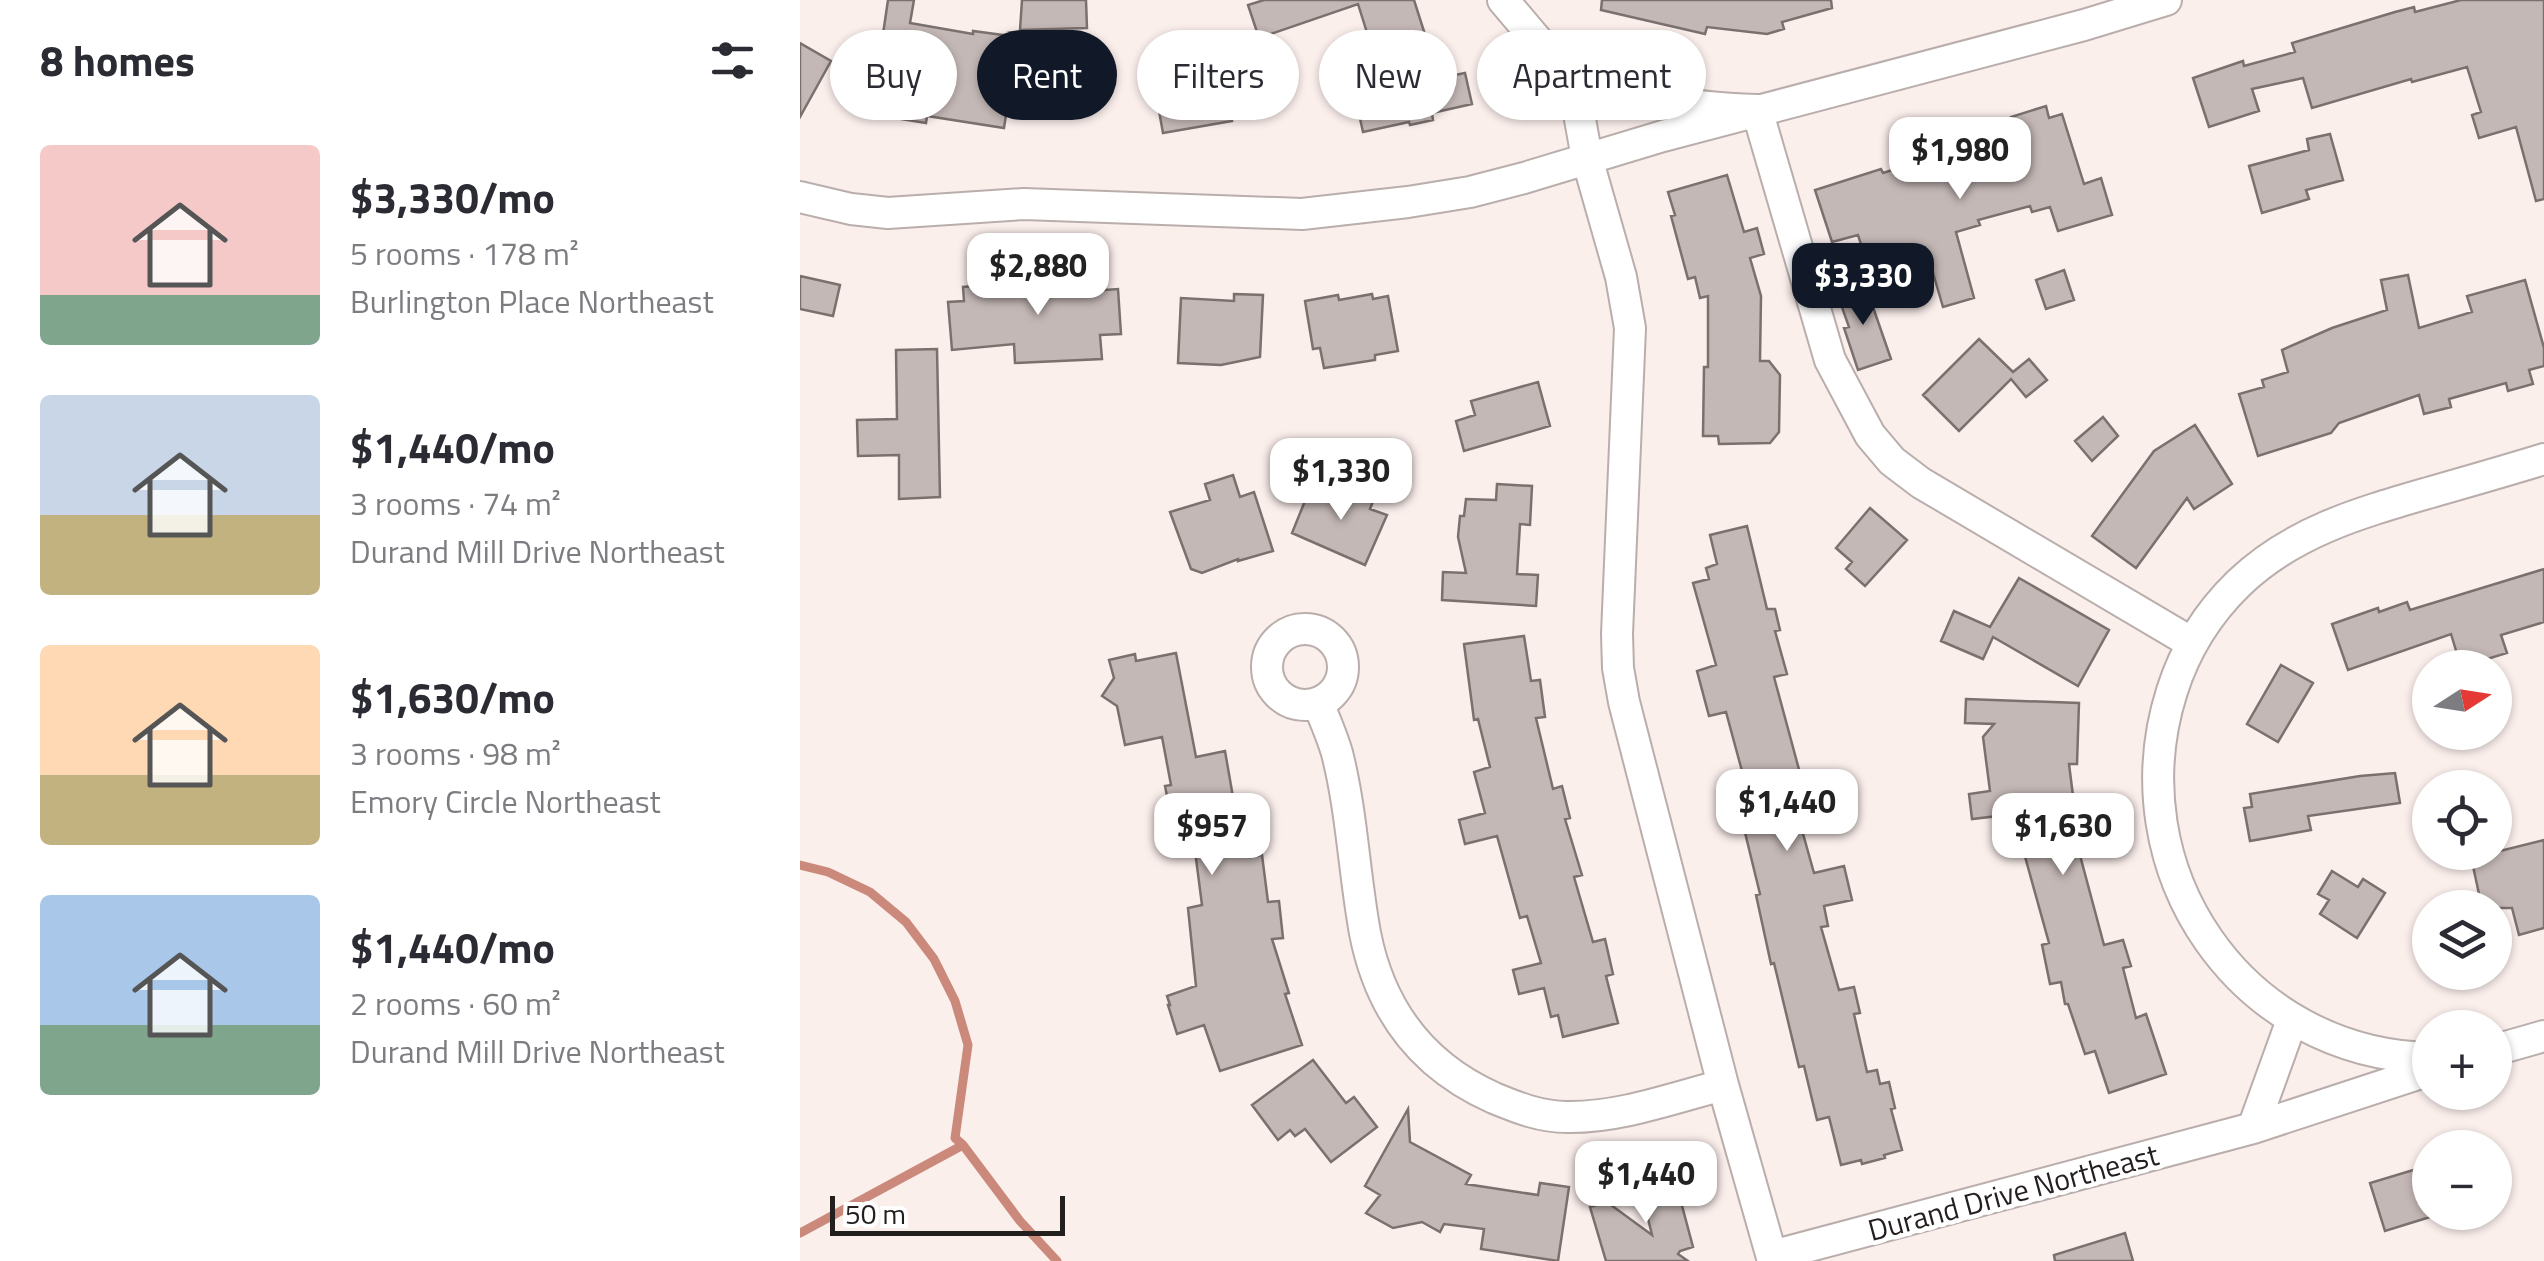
<!DOCTYPE html>
<html lang="en">
<head>
<meta charset="utf-8">
<style>
  :root { --surface:#fff; --page:#f7f7f7; --text:#2b2b33; --muted:#7c7c81; --accent:#111827 }
  body { margin:0; font-family:"Titillium Web",sans-serif; background:var(--page); color:var(--text); height:100vh; display:flex; flex-direction:column; font-size:38px; white-space:nowrap }
  * { box-sizing:border-box; margin:0 }
  p { font-size:32px; color:var(--muted) }
  .icon { flex:none; width:55px; height:55px; fill:none; stroke:currentColor; stroke-width:2; stroke-linecap:round; stroke-linejoin:round }
  .map { position:relative; flex:1; overflow:hidden }
  .details { display:flex; flex-direction:column; background:var(--surface); width:800px }
  .details>* { flex:none }
  .hud { position:absolute; left:30px; top:30px; width:950px; height:90px; display:flex; gap:20px }
  .needle { width:65px; rotate:78deg }
  .tools { position:absolute; left:1612px; top:650px; display:grid; gap:20px }
  .tools a { display:grid; place-items:center; width:100px; height:100px; border-radius:50%; background:var(--surface); box-shadow:0 2px 8px #0004; font-size:50px }
  .scale { position:absolute; left:30px; bottom:25px; width:235px; box-sizing:border-box; padding-left:10px; border:5px solid #231f1e; border-top:0; font-size:28px; line-height:35px; white-space:nowrap; color:#231f1e; -webkit-text-stroke:8px #fff; paint-order:stroke }
  .price { position:absolute; translate:-50% -85px; padding:0 22px; border-radius:20px; background:#fff; color:#222; font-size:32px; line-height:65px; filter:drop-shadow(0 2px 5px #0008) }
  .price::after { content:''; position:absolute; left:50%; top:60px; width:30px; height:22px; margin-left:-15px; background:inherit; clip-path:polygon(0 0,100% 0,50% 100%) }
  .price.active { background:var(--accent); color:#fff }
  ul { padding:0; list-style:none }
  li { display:flex; align-items:center; gap:30px; height:250px; padding:0 40px }
  li span { display:grid; place-items:center; flex:none; width:280px; height:200px; border-radius:10px; color:#555 }
  li>.icon { margin-inline-start:auto }
  span .icon { width:120px; height:120px; fill:#fffc; stroke-width:1 }
  li b { font-size:42px }
  h2 { display:flex; justify-content:space-between; align-items:center; height:120px; padding:0 40px; font-size:42px }
  .pill { padding:0 35px; border-radius:45px; background:var(--surface); box-shadow:0 2px 8px #0004; font-size:35px; line-height:90px }
  .pill.active { background:var(--accent); color:#fff }
  main { display:flex; flex:1; min-height:0 }
  .map>svg:first-child { display:block }
  .lines { fill:none; stroke-linecap:round; stroke-linejoin:round }
  .stream { stroke:#ca897a; stroke-width:9 }
  .building { fill:#c4b8b6; stroke:#7a706e; stroke-width:2.5 }
  .street-casing { stroke:#b9aeab; stroke-width:34 }
  .street { stroke:#fff; stroke-width:30 }
  .labels { text-anchor:middle; dominant-baseline:central; stroke-width:9; stroke-linejoin:round; paint-order:stroke }
  .street-label { font-size:30px; fill:#231f1e; stroke:#fff }
</style>
</head>
<body>
<main>
<section class="details">
<h2>8 homes<svg class="icon" aria-label="filters" viewBox="0 0 24 24"><path d="M4 7h16M4 17h16"/><circle cx="9" cy="7" r="2"/><circle cx="15" cy="17" r="2"/></svg></h2>
<ul>
<li><span style="background:linear-gradient(#f6c9c9 75%,#7fa58c 0)"><svg class="icon" aria-label="home" viewBox="0 0 24 24"><path d="M3 11l9-7 9 7M6 9v11h12V9"/></svg></span><div><b>$3,330/mo</b><p>5 rooms · 178 m²</p><p>Burlington Place Northeast</p></div></li>
<li><span style="background:linear-gradient(#c9d6e8 60%,#c2b280 0)"><svg class="icon" aria-label="home" viewBox="0 0 24 24"><path d="M3 11l9-7 9 7M6 9v11h12V9"/></svg></span><div><b>$1,440/mo</b><p>3 rooms · 74 m²</p><p>Durand Mill Drive Northeast</p></div></li>
<li><span style="background:linear-gradient(#ffd9b3 65%,#c2b280 0)"><svg class="icon" aria-label="home" viewBox="0 0 24 24"><path d="M3 11l9-7 9 7M6 9v11h12V9"/></svg></span><div><b>$1,630/mo</b><p>3 rooms · 98 m²</p><p>Emory Circle Northeast</p></div></li>
<li><span style="background:linear-gradient(#a9c7e8 65%,#7fa58c 0)"><svg class="icon" aria-label="home" viewBox="0 0 24 24"><path d="M3 11l9-7 9 7M6 9v11h12V9"/></svg></span><div><b>$1,440/mo</b><p>2 rooms · 60 m²</p><p>Durand Mill Drive Northeast</p></div></li>
</ul>
</section>
<div class="map">
<svg width="1744" height="1261" viewBox="0 0 1744 1261">
  <rect width="100%" height="100%" fill="#fbefec"/>
  <g class="lines">
    <path class="stream" d="M0 865 28 872 70 892 106 922 134 959 155 1001 168 1045 155 1138 163 1145 220 1221 257 1261
      M0 1233 163 1145"/>
  </g>
  <path class="building" d="M88 0H114L110 23 173 34V31L218 37 204 128 127 116 126 123 101 119 103 106 73 102Z
    M222 0H286L287 28 220 30Z
    M464 0H614L636 69 652 65 655 75 665 73 672 104 632 113 633 120 610 125 609 122 563 132 555 96 585 90 558 4 459 38 448 5Z
    M802 0H1031L1032 8 982 22 984 29 967 34 907 27 905 34 801 10Z
    M1661 0H1744V199L1736 201 1716 127 1679 138 1672 115 1681 112 1667 67 1612 82 1611 79 1512 108 1503 78 1452 89 1459 111 1409 127 1393 78 1443 61 1444 66 1495 52 1492 43 1595 12 1614 7 1615 12Z
    M0 43 31 61 0 117Z
    M420 59 432 121 363 133 354 83 389 77 386 64Z
    M1246 106 1249 118 1262 114 1284 184 1301 178 1312 215 1258 231 1250 207 1232 212 1230 206 1178 220 1180 225 1156 232 1174 298 1143 307 1133 273 1076 291 1058 235 1032 242 1015 190 1081 169 1083 173 1208 134V132L1215 130 1211 117Z
    M1530 134 1543 180 1506 190 1509 199 1462 213 1449 166 1509 150 1507 139Z
    M927 175 944 232 957 228 964 254 950 258 961 296 960 361H969L980 375 979 432 970 443 919 444 918 436H903L904 367H908V296L900 298 895 277 888 279 871 216 875 215 868 192Z
    M1264 270 1274 300 1246 309 1236 280Z
    M1608 275 1619 328 1672 312 1667 296 1725 280 1744 348V366L1729 370 1733 384 1708 391 1706 383 1649 399 1651 407 1624 414 1619 395 1539 423 1531 433 1458 456 1439 394 1464 387 1462 380 1488 372 1482 350 1532 328 1587 310 1581 280Z
    M0 276 40 285 33 316 0 309Z
    M288 276 289 280 305 279V290L318 289 321 334 300 335 302 359 215 363 214 344 152 350 148 302 164 301 163 287Z
    M1065 284 1091 359 1058 370 1044 328 1049 327 1037 293Z
    M434 294 463 295 460 357 421 365 378 363 381 298 434 301Z
    M572 294 573 299 588 296 598 351 575 355V360L524 368 520 348 513 349 505 301 538 295 539 300Z
    M1179 339 1213 372 1229 359 1247 380 1226 397 1211 379 1159 431 1123 395Z
    M137 349 140 497 99 499V455L58 456 57 420 97 419 96 350Z
    M738 382 750 426 664 451 656 421 675 415 671 401Z
    M1303 417 1318 436 1292 461 1275 441Z
    M1395 425 1432 484 1394 509 1387 498 1336 568 1292 536 1354 451Z
    M433 475 440 497 454 492 473 551 438 561V559L402 573 391 569 370 512 410 500 405 484Z
    M697 484 732 486 730 525 720 524 717 574 738 575 736 606 642 600 643 572 666 573 658 537 660 516H664L666 499 696 500Z
    M509 491 576 494 570 509 587 515 565 565 492 533Z
    M1070 508 1107 540 1065 586 1046 569 1052 562 1036 548Z
    M947 526 967 609H975L980 630 975 631 987 674 974 677 1004 788 997 790 1005 822 1000 823 1014 873 1044 866 1052 900 1024 906 1028 926 1021 927 1039 990 1054 987 1060 1013 1054 1014 1067 1072 1077 1070 1080 1084 1089 1082 1095 1108 1091 1109 1102 1150 1084 1155 1085 1158 1062 1164 1061 1160 1041 1165 1029 1117 1017 1120 1004 1066 999 1067 974 963 971 964 956 895 960 894 939 808 933 809 925 775 942 771 926 712 909 716 897 671 916 665 893 583 909 579 906 568 917 564 910 535Z
    M1744 569V622L1701 635 1707 653 1661 667 1651 634 1548 670 1532 624 1578 608 1579 612 1607 602 1610 610Z
    M1219 578 1309 630 1278 686 1193 637 1183 659 1141 641 1154 611 1190 627Z
    M724 636 731 681 740 680 745 717 736 718 753 789 762 786 770 818 765 819 782 875 774 877 793 942 805 939 813 974 806 976 818 1023 763 1037 758 1015 751 1017 744 988 719 994 713 970 741 963 727 916 720 918 697 836 665 844 659 820 685 813 674 772 690 767 678 719 674 720 664 644Z
    M376 653 396 757 425 751 433 797 440 796 450 857 462 855 468 902 479 901 483 938 472 939 489 993 485 994 502 1045 420 1071 404 1025 377 1034 368 1005H370L367 996 396 986 388 908 402 905 394 843 377 846 365 786 371 785 362 737 325 745 317 706 302 696 314 678 309 660 335 654 336 661Z
    M1481 665 1513 683 1478 742 1447 724Z
    M1166 699 1279 703 1277 764H1269L1281 859 1304 945 1323 940 1331 966 1323 968 1336 1018 1346 1014 1366 1074 1309 1093 1295 1051 1285 1054 1268 1004H1265L1261 982 1250 984 1242 945 1249 943 1224 853H1221L1216 814 1172 819 1169 794 1190 791 1183 737 1194 724 1165 723Z
    M1595 773 1600 803 1508 816 1511 830 1450 841 1444 808 1452 807 1450 794 1560 776Z
    M1744 840V928L1719 935 1712 908H1682L1670 852H1696Z
    M1532 871 1558 887 1563 879 1585 893 1557 938 1520 914 1529 900 1518 894Z
    M513 1060 546 1103 554 1097 577 1127 531 1162 505 1129 495 1136 490 1130 478 1140 452 1105Z
    M608 1109 610 1142 671 1175 666 1184 738 1195 740 1183 769 1187 758 1261 681 1249 684 1229 644 1224 640 1232 622 1222 593 1228 566 1213 580 1195 565 1186Z
    M1630 1165V1217L1585 1231 1570 1183Z
    M873 1172 893 1247 880 1251 878 1254 888 1261H806L790 1207 807 1202 852 1235 839 1182Z
    M1325 1233 1333 1261H1255L1254 1255Z"/>
  <g class="lines">
    <g class="street-casing">
      <path id="street" d="M703 0 768 77 776 97 787 158 821 277 830 328 817 634 818 668 824 702 923 1085 973 1261
        M753 56C788 73 824 92 863 100 894 107 925 109 957 110L1030 360 1070 435 1092 461 1121 483 1392 643
        M0 197 51 209 88 213 224 204 502 214 608 202 670 192 724 178 863 136 1284 25 1366 0
        M467 667a38 38 0 1 1 76 0a38 38 0 1 1-76 0Z
        M518 703C525 720 532 736 537 753 552 812 554 873 565 933 580 1010 622 1066 694 1098 718 1108 741 1117 767 1117 819 1118 873 1098 923 1085
        M1695 1050 1744 1036
        M1630 1058C1441 1054 1315 870 1372 691 1385 650 1408 613 1439 583 1492 532 1559 513 1628 493 1666 482 1705 471 1744 459
        M1453 1128 1492 1020
        M972 1256 1453 1128 1630 1070"/>
    </g>
    <use href="#street" class="street"/>
  </g>
  <g class="labels">
    <g class="street-label">
      <text transform="translate(1213 1192) rotate(-15)">Durand Drive Northeast</text>
    </g>
  </g>
</svg>
<div class="tools">
<a><svg class="needle" viewBox="-14 -14 28 28"><path d="M0-13l5 13h-10z" fill="#e53935"/><path d="M0 13l5-13h-10z" fill="#7c7c81"/></svg></a>
<a><svg class="icon" aria-label="locate" viewBox="0 0 24 24"><circle cx="12" cy="12" r="6"/><path d="M12 2v4M12 18v4M2 12h4M18 12h4"/></svg></a>
<a><svg class="icon" aria-label="layers" viewBox="0 0 24 24"><path d="M12 4l9 5-9 5-9-5zM3 14l9 5 9-5"/></svg></a>
<a>+</a>
<a>−</a>
</div>
<div class="scale">50 m</div>
<b class="price" style="left:1160px;top:202px">$1,980</b>
<b class="price" style="left:238px;top:318px">$2,880</b>
<b class="price active" style="left:1063px;top:328px">$3,330</b>
<b class="price" style="left:541px;top:523px">$1,330</b>
<b class="price" style="left:987px;top:854px">$1,440</b>
<b class="price" style="left:412px;top:878px">$957</b>
<b class="price" style="left:1263px;top:878px">$1,630</b>
<b class="price" style="left:846px;top:1226px">$1,440</b>
<div class="hud">
<a class="pill">Buy</a>
<a class="pill active">Rent</a>
<a class="pill">Filters</a>
<a class="pill">New</a>
<a class="pill">Apartment</a>
</div>
</div>
</main>
</body>
</html>
